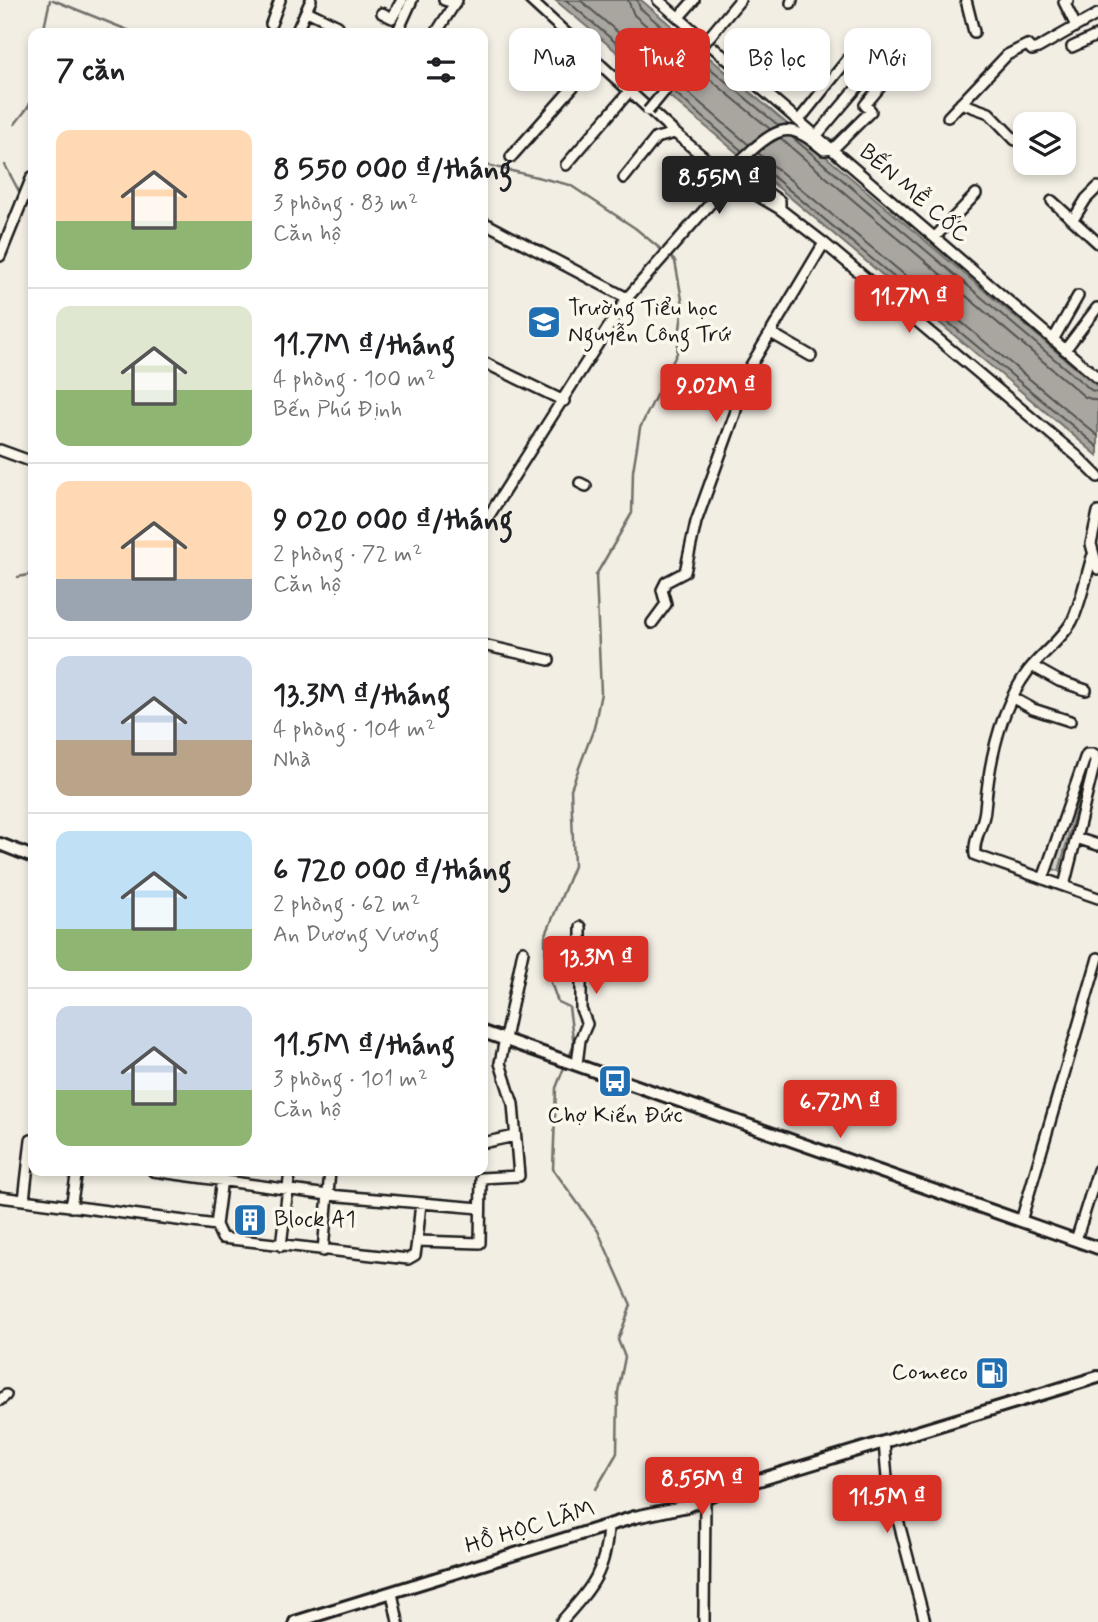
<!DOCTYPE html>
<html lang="vi">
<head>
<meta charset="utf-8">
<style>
  :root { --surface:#fff; --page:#f6f6f6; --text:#202124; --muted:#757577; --line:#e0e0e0; --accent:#d93025 }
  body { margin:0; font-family:Mynerve,sans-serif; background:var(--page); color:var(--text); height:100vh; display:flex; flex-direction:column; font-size:26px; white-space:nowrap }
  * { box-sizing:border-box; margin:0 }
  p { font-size:23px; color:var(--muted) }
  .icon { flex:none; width:38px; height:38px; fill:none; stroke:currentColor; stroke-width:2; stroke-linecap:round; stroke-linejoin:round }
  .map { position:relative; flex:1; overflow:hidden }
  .details { position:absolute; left:28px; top:28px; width:460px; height:1148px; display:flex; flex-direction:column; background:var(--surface); border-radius:14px; box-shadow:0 4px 10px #0003 }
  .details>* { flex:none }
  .top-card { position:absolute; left:509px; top:28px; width:483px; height:63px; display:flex; gap:14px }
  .buttons { position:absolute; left:1013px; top:112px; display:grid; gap:14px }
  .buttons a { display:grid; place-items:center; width:63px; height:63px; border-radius:14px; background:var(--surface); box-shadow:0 4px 10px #0003; font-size:35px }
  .price { position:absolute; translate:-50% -60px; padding:0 16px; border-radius:7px; background:var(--accent); color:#fff; font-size:23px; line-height:46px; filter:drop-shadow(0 2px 4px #0008) }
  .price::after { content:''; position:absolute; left:50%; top:42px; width:21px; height:16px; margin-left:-10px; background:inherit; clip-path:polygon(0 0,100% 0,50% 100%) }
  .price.selected { background:#222; color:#fff }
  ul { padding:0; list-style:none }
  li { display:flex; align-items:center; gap:21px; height:175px; padding:0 28px }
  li+li { border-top:2px solid var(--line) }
  li span { display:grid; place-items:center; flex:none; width:196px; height:140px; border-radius:14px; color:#555 }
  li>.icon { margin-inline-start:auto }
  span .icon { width:84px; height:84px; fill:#fffc; stroke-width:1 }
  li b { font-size:30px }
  h2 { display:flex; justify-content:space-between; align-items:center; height:84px; padding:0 28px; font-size:30px }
  .tag { padding:0 24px; border-radius:14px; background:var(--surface); box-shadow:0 4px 10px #0003; font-size:24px; line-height:63px }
  .tag.selected { background:var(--accent); color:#fff }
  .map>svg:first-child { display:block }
  .green { fill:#d2cfc6; stroke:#777671; stroke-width:2 }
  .water { fill:#a9a6a0; stroke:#716f6b; stroke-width:2 }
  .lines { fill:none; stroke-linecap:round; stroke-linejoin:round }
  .shore { stroke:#545351; stroke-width:2 }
  .stream { stroke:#716f6b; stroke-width:2.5 }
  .minor-casing { stroke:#1c1c1c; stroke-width:14 }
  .major-casing { stroke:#1c1c1c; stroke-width:16 }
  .minor { stroke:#fbf7ec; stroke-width:9 }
  .major { stroke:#fbf7ec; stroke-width:10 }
  .minor-bridge-casing { stroke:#1c1c1c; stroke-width:14; stroke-linecap:butt }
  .minor-bridge { stroke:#fbf7ec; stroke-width:9 }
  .labels { text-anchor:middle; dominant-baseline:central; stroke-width:7; stroke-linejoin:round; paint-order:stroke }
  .street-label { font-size:23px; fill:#1c1c1c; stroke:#fbf7ec }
  .poi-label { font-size:23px; fill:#1c1c1c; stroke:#fbf7ec; text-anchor:start }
</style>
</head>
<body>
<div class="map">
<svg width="1098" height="1622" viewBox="0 0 1098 1622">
  <rect width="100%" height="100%" fill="#f2eee4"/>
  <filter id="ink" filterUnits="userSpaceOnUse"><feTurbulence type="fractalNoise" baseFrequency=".0143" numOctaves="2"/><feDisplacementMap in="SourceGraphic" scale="14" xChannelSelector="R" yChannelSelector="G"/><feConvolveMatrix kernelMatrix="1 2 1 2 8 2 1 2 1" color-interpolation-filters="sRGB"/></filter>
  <g filter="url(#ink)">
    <path class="green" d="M1089 759 1059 871 1050 868Z"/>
    <path class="water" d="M555 0H641L1098 387V456Z"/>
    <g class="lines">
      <path class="shore" d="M566 0 663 83
        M580 0 669 76
        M628 0 634 15 684 58
        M637 0 640 8 690 51
        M699 59 779 126
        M694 66 770 129
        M678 84 749 145
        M673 91 742 151
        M780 138 1085 397 1098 401
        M793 138 1091 390 1098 392
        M758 153 1098 436
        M752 159 1098 447"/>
      <path class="stream" d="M53 0 135 33
        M43 33 50 0
        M15 124 29 106 33 91
        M483 164 570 185 635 228 663 251
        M5 165 22 197
        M25 203 33 208
        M18 577 33 574
        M568 1059 574 1045 569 1007 558 1002 546 969 545 937 574 866 571 789 594 728 601 693 596 575 632 513 633 471 640 428 677 353 683 305 675 261 669 256
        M565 1065 556 1088 553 1169 598 1231 631 1305 618 1340 625 1357 618 1392 617 1453 596 1489"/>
      <g class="minor-casing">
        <path id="minor" d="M444 0 454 3
          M530 0 675 133 731 180 780 209 824 243 1077 456 1098 477
          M658 0 1098 378
          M966 0 974 32
          M1068 0 1064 2 1076 26
          M791 3 792 0
          M307 11 338 26
          M382 13 392 18 402 0
          M679 17 694 0
          M271 24 280 0
          M296 33 311 0
          M397 33 412 0
          M436 33 457 0
          M710 36 740 0
          M1072 47 1098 35
          M961 103 989 113 1015 140
          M948 117 1007 55 1027 45 1032 50 1038 48 1098 14
          M799 120 856 49
          M817 135 888 51
          M833 149 871 111 865 105 901 62
          M511 157 595 62
          M566 165 628 93
          M624 178 656 138 675 133
          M1052 201 1098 243
          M780 209V201L735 171C737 161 745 157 752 150 783 123 793 125 824 150L833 149
          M1073 220 1086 199 1098 187
          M483 222 627 298
          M935 237 976 194
          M0 256 32 177
          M771 333 811 356
          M1053 340 1078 296
          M1065 350 1097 308
          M483 362 564 401
          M0 450 33 462
          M580 483 586 486
          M1098 512 1091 544 1098 569
          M483 525 627 298 731 180
          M1092 557C1087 573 1079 610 1071 623 1060 641 1041 654 1028 671 1000 708 989 764 985 809 984 826 973 837 975 855L1098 898
          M652 623 666 604 662 590 666 582 685 572 696 522 735 414 744 377 824 243
          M483 645 549 660
          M1032 666 1059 681 1086 690
          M1013 698 1033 709 1070 721
          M1076 838 1098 845
          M1043 879 1085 758 1087 754H1094L1095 762 1064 886
          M577 1064 580 1040 587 1024 581 1009V927
          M487 1142 515 1136
          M153 1171 328 1195 480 1208
          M0 1197 216 1225
          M24 1200 31 1140
          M71 1207 77 1171
          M1021 1221 1098 958
          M216 1225 222 1238 408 1259 415 1255 417 1241 480 1243 481 1178 519 1176 513 1104 500 1063 523 951
          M216 1225 223 1171
          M1076 1240 1098 1170
          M417 1241 421 1203
          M281 1246 290 1171
          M323 1251 330 1171
          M0 1400 6 1395
          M884 1442 887 1478 925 1622
          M392 1593 398 1622
          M561 1622C591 1588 606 1573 608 1526
          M704 1622 705 1499"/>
      </g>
      <g class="major-casing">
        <path id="major" d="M0 844 33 857
          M483 1032 1098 1248
          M295 1622 635 1517 687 1506 716 1493 1098 1377"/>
      </g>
      <use href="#minor" class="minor"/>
      <use href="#major" class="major"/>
      <g class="minor-bridge-casing">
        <path id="minor-bridge" d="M648 111 710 36"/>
      </g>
      <use href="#minor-bridge" class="minor-bridge"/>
    </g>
  </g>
  <defs>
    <g id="school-square" transform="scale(1.75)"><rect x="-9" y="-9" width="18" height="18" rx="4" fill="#1f6fb2" stroke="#fbf7ec"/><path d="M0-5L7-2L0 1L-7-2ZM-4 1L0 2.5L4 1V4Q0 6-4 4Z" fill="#fff"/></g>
    <g id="bus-square" transform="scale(1.75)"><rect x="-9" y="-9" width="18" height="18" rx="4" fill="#1f6fb2" stroke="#fbf7ec"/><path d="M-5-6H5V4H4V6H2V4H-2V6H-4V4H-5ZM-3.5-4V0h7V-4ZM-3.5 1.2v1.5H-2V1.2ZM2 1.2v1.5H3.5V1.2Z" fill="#fff"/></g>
    <g id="building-square" transform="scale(1.75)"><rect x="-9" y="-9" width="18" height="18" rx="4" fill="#1f6fb2" stroke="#fbf7ec"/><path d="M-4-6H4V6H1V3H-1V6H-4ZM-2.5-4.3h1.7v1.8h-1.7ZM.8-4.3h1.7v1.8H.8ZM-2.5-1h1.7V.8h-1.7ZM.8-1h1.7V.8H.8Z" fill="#fff"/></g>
    <g id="fuel-square" transform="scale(1.75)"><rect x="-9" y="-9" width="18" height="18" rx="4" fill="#1f6fb2" stroke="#fbf7ec"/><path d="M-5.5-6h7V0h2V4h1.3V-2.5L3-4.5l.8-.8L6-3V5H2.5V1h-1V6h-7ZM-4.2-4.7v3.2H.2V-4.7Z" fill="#fff"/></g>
  </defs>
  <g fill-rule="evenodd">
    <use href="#school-square" x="544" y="322"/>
    <use href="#bus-square" x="615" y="1081"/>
    <use href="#building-square" x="250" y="1220"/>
    <use href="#fuel-square" x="992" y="1373"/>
  </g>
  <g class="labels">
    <g class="street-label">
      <text transform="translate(914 194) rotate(41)">BẾN MỄ CỐC</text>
      <text transform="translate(530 1528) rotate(-17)">HỒ HỌC LÃM</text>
    </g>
    <g class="poi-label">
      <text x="568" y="309">Trường Tiểu học<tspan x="568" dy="26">Nguyễn Công Trứ</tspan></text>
      <text x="615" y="1116" text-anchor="middle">Chợ Kiến Đức</text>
      <text x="274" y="1220">Block A1</text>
      <text x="968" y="1373" text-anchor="end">Comeco</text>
    </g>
  </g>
</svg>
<div class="buttons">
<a><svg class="icon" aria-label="layers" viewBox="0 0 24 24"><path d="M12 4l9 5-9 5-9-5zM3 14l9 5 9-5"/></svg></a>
</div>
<b class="price selected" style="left:719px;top:216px">8.55M ₫</b>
<b class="price" style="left:909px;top:335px">11.7M ₫</b>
<b class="price" style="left:716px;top:424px">9.02M ₫</b>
<b class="price" style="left:596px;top:996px">13.3M ₫</b>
<b class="price" style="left:840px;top:1140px">6.72M ₫</b>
<b class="price" style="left:702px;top:1517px">8.55M ₫</b>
<b class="price" style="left:887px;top:1535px">11.5M ₫</b>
<div class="top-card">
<a class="tag">Mua</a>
<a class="tag selected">Thuê</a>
<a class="tag">Bộ lọc</a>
<a class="tag">Mới</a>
</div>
<section class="details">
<h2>7 căn<svg class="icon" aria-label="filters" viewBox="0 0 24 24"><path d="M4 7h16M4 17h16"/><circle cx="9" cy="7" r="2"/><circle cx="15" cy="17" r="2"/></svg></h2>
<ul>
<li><span style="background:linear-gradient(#ffd9b3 65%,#8fb573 0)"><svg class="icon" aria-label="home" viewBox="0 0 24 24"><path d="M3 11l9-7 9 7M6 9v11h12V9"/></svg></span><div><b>8 550 000 ₫/tháng</b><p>3 phòng · 83 m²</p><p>Căn hộ</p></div></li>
<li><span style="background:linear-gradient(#dfe7d0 60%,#8fb573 0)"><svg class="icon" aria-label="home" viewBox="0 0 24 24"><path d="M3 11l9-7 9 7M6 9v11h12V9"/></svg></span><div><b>11.7M ₫/tháng</b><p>4 phòng · 100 m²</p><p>Bến Phú Định</p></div></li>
<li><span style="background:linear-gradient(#ffd9b3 70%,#9aa5b1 0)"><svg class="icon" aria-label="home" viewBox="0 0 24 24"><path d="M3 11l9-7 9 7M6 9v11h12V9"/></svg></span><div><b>9 020 000 ₫/tháng</b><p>2 phòng · 72 m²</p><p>Căn hộ</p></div></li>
<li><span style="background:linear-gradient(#c9d6e8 60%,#b9a48a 0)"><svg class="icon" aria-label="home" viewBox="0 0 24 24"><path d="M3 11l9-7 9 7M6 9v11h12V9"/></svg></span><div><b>13.3M ₫/tháng</b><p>4 phòng · 104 m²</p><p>Nhà</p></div></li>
<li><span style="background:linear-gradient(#bfe0f5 70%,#8fb573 0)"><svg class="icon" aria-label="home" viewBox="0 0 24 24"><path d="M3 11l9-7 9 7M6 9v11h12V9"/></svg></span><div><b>6 720 000 ₫/tháng</b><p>2 phòng · 62 m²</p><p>An Dương Vương</p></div></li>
<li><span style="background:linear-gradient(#c9d6e8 60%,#8fb573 0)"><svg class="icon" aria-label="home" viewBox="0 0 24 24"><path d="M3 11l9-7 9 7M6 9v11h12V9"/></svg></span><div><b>11.5M ₫/tháng</b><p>3 phòng · 101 m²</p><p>Căn hộ</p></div></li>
</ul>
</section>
</div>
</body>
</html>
